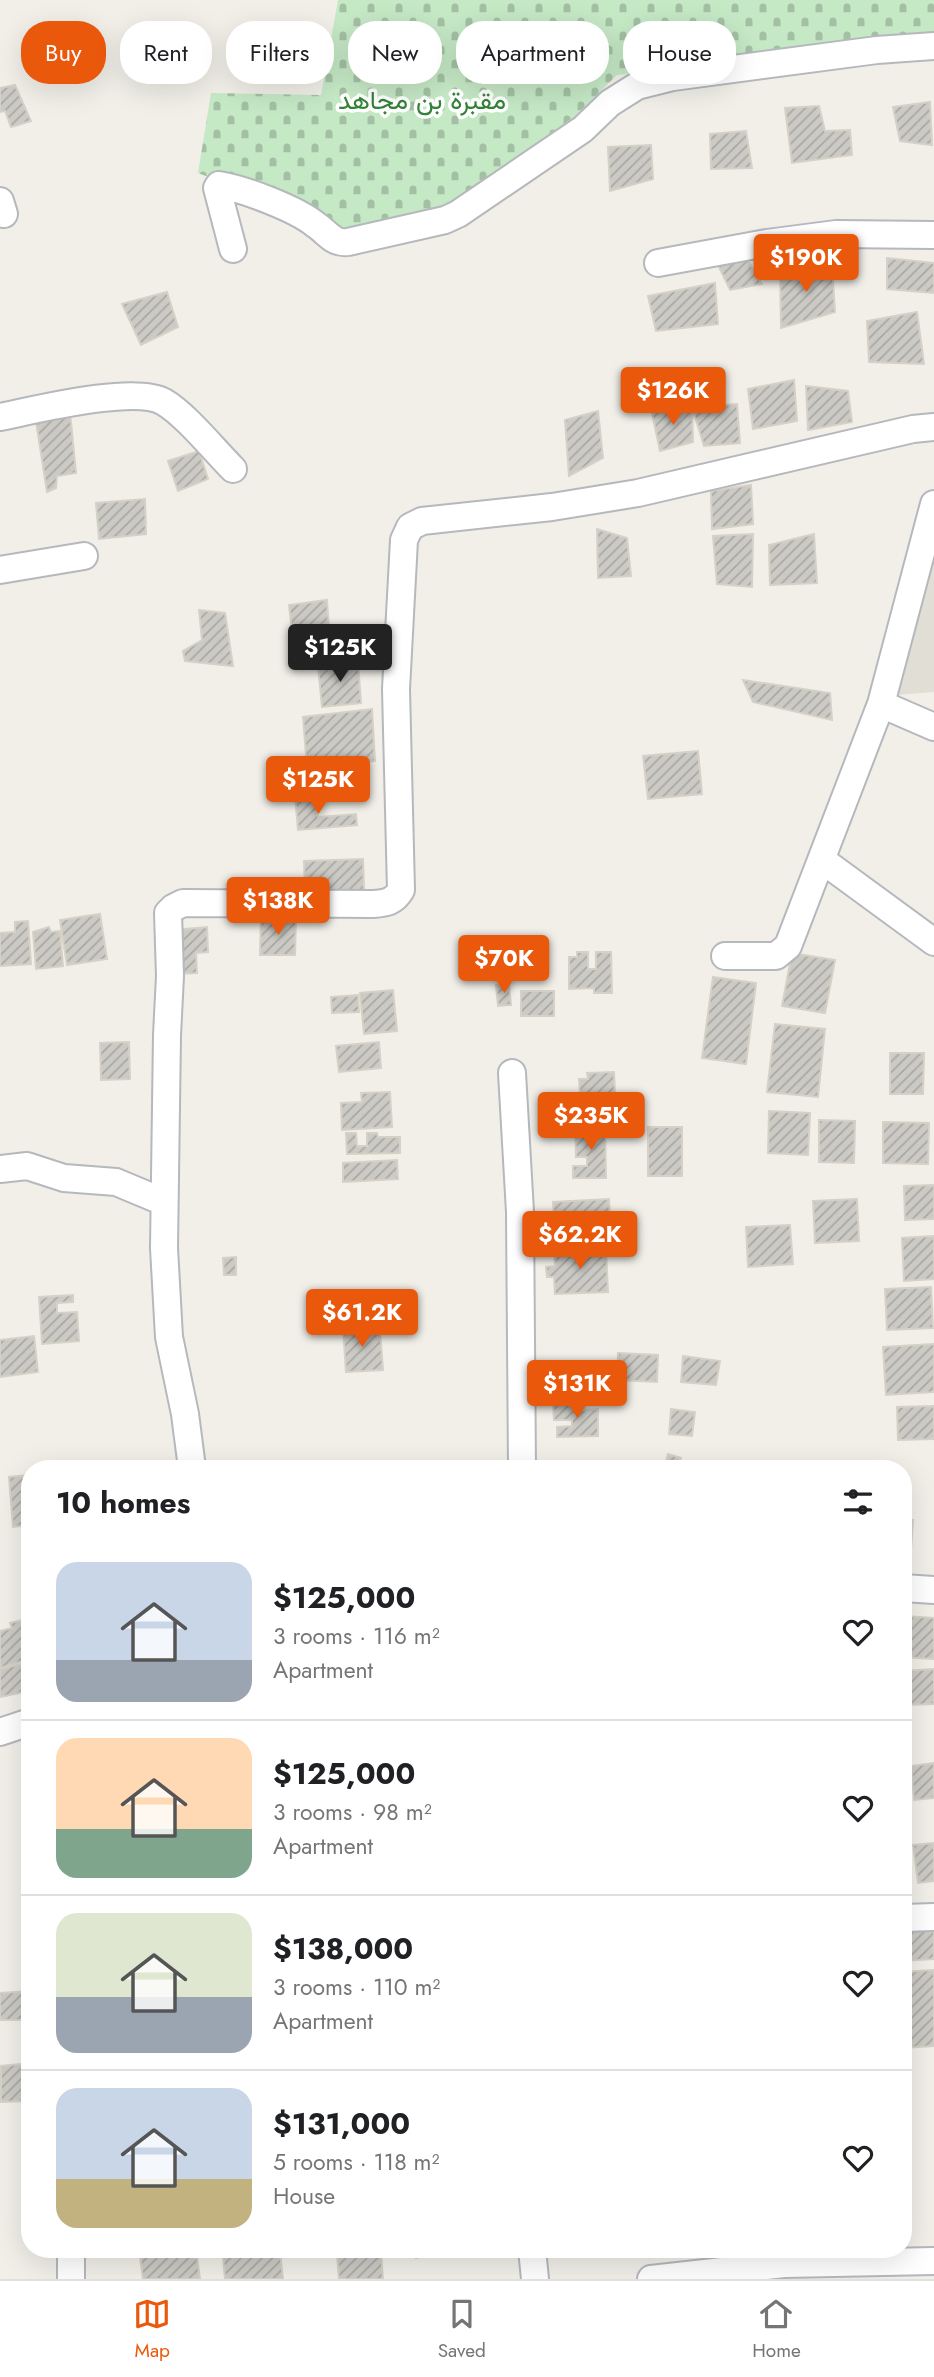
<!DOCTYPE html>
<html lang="en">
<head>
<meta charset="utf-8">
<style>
  :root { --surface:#fff; --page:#f6f6f6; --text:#202124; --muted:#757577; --line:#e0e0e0; --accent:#ea580c }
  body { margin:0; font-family:Jost,Vazirmatn,sans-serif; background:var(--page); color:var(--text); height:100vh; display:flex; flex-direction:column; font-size:26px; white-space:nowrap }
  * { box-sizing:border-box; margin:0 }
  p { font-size:23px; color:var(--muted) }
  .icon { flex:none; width:38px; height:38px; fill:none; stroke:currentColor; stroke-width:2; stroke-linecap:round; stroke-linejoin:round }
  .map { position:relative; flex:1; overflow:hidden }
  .sheet { position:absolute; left:21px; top:1460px; width:891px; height:798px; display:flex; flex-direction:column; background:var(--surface); border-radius:28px; box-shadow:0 7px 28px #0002 }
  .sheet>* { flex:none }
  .hud { position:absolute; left:21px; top:21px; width:892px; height:63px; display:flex; gap:14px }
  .price { position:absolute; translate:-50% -60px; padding:0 16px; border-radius:7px; background:var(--accent); color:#fff; font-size:23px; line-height:46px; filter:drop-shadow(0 2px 4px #0008) }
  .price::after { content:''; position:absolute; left:50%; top:42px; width:21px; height:16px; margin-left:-10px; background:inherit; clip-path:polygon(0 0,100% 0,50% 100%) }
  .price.active { background:#222; color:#fff }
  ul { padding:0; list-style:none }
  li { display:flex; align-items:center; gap:21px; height:175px; padding:0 35px }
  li+li { border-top:2px solid var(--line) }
  li span { display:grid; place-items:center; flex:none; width:196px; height:140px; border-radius:21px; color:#555 }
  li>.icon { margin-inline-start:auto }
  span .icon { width:84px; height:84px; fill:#fffc; stroke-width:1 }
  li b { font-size:30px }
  h2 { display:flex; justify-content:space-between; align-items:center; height:84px; padding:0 35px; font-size:30px }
  .tag { padding:0 24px; border-radius:28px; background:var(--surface); box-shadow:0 7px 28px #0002; font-size:24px; line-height:63px }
  .tag.active { background:var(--accent); color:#fff }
  .dock { display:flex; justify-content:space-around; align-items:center; height:98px; border-top:2px solid var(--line); background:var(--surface); font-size:19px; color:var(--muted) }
  .dock a { display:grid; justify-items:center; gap:4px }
  .dock .active { color:var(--accent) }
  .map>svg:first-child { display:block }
  .education { fill:#e1ded6 }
  .cemetery { fill:url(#cemetery-stones) }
  .building { fill:url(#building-hatch); stroke:#d6d1c6; stroke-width:2 }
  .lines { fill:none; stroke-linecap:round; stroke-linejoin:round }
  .minor-casing { stroke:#b5b8bc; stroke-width:30 }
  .minor { stroke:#fff; stroke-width:26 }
  .labels { text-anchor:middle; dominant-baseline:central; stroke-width:7; stroke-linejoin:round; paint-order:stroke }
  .park-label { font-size:26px; fill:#348238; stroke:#fff }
</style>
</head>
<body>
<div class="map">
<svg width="934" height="2279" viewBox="0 0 934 2279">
  <defs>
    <pattern id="cemetery-stones" width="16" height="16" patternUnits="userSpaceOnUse" patternTransform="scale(1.75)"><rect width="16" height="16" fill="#c5e8c5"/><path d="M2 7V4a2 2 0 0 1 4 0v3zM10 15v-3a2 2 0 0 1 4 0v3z" fill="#a3c0a4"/></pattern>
    <pattern id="building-hatch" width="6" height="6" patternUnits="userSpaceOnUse" patternTransform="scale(1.75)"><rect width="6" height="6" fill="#cccac5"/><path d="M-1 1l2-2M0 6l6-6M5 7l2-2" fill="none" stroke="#a9a8a4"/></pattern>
  </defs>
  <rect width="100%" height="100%" fill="#f1efe8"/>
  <path class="education" d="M934 553V692L896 695Z"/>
  <path class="cemetery" d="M338 0H934V38L617 75 574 117 440 209 329 235 314 219 198 173 211 93 321 95Z"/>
  <path class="building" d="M15 85 31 121 11 127 5 111 0 112V88Z
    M930 102 932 145 900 141 893 107Z
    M819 106 825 131 850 130 852 155 792 163 785 108Z
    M746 131 752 168 711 169 710 134Z
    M651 145 653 179 610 191 608 147Z
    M887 258 934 263V293L887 289Z
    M748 260 762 284 730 290 717 263Z
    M832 265 835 312 781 328 780 268Z
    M715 283 718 324 656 331 648 296Z
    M167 292 178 327 141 345 122 304Z
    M917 312 924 364 869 362 867 321Z
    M794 380 797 421 753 429 748 389Z
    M806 386 848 391 852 422 808 430Z
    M737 404 740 443 704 446 692 407Z
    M692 407 693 442 660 451 651 409Z
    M598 411 603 458 569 476 565 420Z
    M70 412 76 473 57 476 56 488 47 492 35 415Z
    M199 451 208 479 178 491 168 461Z
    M751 485 753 524 712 529 711 491Z
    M145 499 146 534 99 539 96 503Z
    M597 529 627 538 631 576 598 578Z
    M753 534 752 587 717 584 713 536Z
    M814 534 817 583 770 585 769 545Z
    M327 600 329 628 292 632 289 605Z
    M199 610 225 613 233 666 185 661 183 651 202 640Z
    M358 662 361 703 322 707 318 666Z
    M743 680 830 693 832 720 753 702Z
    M372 709 375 761 307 767 303 717Z
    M698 751 702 794 648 799 643 756Z
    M316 795 318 817 356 814 357 825 298 830 295 796Z
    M363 859 364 890 305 892 304 861Z
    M100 914 107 959 67 965 60 920Z
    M261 918 296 919 295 955H260Z
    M28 921 31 964 0 966V933L15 932V922Z
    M49 927 51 932 60 931 63 966 36 969 33 932Z
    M207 927 208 952 196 953 197 973 175 974 173 930Z
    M577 952H588V969H596V952H611L612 993H594V988L569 989V957H577Z
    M792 953 835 960 825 1013 782 1006Z
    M713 977 756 983 746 1064 702 1058Z
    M509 984 511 1005 498 1006 496 985Z
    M393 990 397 1031 364 1034 360 993Z
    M521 991H554V1016H521Z
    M358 995 359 1012 332 1013 331 997Z
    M775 1024 825 1029 818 1097 767 1092Z
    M129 1042 130 1079 101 1080 100 1043Z
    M379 1042 381 1068 339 1072 336 1046Z
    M890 1053H924L923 1094H890Z
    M614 1072 616 1114 601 1115V1110H581L579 1079H588L587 1073Z
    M390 1092 392 1127 342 1130 341 1103 362 1102 361 1093Z
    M769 1111 810 1113 808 1155 768 1153Z
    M819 1120 855 1121 854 1163 819 1162Z
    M883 1122 929 1123 928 1164 883 1163Z
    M605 1126 606 1178H573V1166H587V1157H576L575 1127Z
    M648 1127H682V1176H648Z
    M346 1133H356L357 1146H367V1133H377L378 1137H400V1153L347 1154Z
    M397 1160 398 1179 343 1182V1163Z
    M934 1185V1219L905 1220 904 1186Z
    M609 1199 611 1231H603V1237L553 1240V1227L576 1226V1218L554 1219 553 1202Z
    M857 1199 859 1241 815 1243 813 1201Z
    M790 1225 793 1264 748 1267 746 1227Z
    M934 1236V1279L904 1281 902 1238Z
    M606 1247 608 1292 555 1294 554 1277H547L546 1267 555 1266 554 1250Z
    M236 1257V1275H224L223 1258Z
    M931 1287 933 1328 887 1330 885 1289Z
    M73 1295V1302L57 1303V1313L77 1312 79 1341 42 1344 39 1297Z
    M370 1326V1332L380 1331 383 1370 346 1372 343 1327Z
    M34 1336 38 1372 0 1377V1340Z
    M934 1344V1392L886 1395 883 1347Z
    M618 1353 658 1355 657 1382 617 1380Z
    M683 1356 720 1361 716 1385 681 1382Z
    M583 1403 584 1410 598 1409V1436L557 1437V1427L572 1426V1420H554L553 1404Z
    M934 1406V1439L898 1440 897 1407Z
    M671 1409 695 1412 692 1436 669 1434Z
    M668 1454 681 1458 678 1468H664Z
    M585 1464V1468H560V1465Z
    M30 1475 29 1525 13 1527 9 1477Z
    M903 1520H913L910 1563H903Z
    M905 1616 934 1618V1659L903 1657Z
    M30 1618V1652L26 1653 27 1660 0 1668V1631L12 1628 10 1623Z
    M30 1662V1691L0 1697V1669Z
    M934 1669V1704L906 1705 904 1671Z
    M934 1763V1798L914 1800 911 1766Z
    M934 1843V1881L918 1883 913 1845Z
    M934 1927V1959L903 1961V1929Z
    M934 1970V2046L903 2048V1972Z
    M30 1991V2020H0V1993Z
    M30 2063V2101L1 2102V2066Z
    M139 2249H196L200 2279H143Z
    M414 2249H451L416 2258Z
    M796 2249H880L796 2254Z
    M381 2251 383 2279H339L337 2254Z
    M280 2252 283 2279H225L223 2257Z"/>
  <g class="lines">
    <g class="minor-casing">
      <path id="minor" d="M0 201 4 214
        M233 249 217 188 219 185C244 189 297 209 316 225 328 233 333 244 348 242L445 220 458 214 583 129 610 103 637 86 673 77 877 50 934 46
        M658 263 767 243 836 234 934 235
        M0 417C35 410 135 385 164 402 186 415 214 450 233 469
        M0 570 84 556
        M881 704 934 727
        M822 860 934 942
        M725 956H776L788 946 881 704 934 504
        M512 1073 520 1212 522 1468
        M0 1169 27 1166 64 1178 116 1182 164 1202
        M192 1468 185 1414 169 1337 164 1248 167 1035 170 976 168 913 173 908 183 903 373 904C386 903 394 902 401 890L396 689 404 540 410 527 422 521 552 507 638 493 913 429 934 427
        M903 1588 934 1590
        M0 1732 30 1722
        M903 1918 934 1917
        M71 2249V2279
        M532 2249 535 2279
        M651 2279 784 2264 934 2261"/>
    </g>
    <use href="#minor" class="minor"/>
  </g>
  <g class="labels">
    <g class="park-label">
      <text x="422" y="100">مقبرة بن مجاهد</text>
    </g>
  </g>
</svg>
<b class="price" style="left:806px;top:294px">$190K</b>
<b class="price" style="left:673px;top:427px">$126K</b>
<b class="price active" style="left:340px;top:684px">$125K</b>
<b class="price" style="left:318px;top:816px">$125K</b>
<b class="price" style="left:278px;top:937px">$138K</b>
<b class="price" style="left:504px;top:995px">$70K</b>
<b class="price" style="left:591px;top:1152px">$235K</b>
<b class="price" style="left:580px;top:1271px">$62.2K</b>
<b class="price" style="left:362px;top:1349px">$61.2K</b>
<b class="price" style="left:577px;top:1420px">$131K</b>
<div class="hud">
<a class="tag active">Buy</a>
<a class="tag">Rent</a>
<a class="tag">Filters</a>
<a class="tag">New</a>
<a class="tag">Apartment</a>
<a class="tag">House</a>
</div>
<section class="sheet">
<h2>10 homes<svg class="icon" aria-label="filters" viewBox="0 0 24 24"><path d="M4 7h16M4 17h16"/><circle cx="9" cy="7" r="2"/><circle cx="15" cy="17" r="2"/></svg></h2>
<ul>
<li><span style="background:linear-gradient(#c9d6e8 70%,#9aa5b1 0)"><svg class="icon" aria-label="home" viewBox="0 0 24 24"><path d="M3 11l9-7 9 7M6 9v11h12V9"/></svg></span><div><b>$125,000</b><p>3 rooms · 116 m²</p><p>Apartment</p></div><svg class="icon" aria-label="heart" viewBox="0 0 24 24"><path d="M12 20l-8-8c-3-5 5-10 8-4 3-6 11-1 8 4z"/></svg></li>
<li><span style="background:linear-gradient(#ffd9b3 65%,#7fa58c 0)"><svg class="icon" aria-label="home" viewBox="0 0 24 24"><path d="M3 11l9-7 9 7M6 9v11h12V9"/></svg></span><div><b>$125,000</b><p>3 rooms · 98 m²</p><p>Apartment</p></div><svg class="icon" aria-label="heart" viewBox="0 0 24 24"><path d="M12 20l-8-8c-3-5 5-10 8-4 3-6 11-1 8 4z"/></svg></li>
<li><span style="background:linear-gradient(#dfe7d0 60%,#9aa5b1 0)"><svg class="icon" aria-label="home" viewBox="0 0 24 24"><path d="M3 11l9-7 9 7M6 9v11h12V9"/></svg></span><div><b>$138,000</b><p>3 rooms · 110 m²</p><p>Apartment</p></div><svg class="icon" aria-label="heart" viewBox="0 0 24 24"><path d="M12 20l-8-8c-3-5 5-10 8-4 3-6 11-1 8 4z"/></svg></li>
<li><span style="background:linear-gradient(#c9d6e8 65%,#c2b280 0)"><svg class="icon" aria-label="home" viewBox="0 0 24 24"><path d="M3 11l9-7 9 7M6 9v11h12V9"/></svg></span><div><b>$131,000</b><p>5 rooms · 118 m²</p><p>House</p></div><svg class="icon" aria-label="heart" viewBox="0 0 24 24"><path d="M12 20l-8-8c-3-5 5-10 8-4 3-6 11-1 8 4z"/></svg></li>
</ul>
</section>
</div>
<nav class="dock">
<a class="active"><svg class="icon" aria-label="map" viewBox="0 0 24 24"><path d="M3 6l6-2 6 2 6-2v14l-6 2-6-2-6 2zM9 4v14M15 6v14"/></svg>Map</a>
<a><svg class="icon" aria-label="saved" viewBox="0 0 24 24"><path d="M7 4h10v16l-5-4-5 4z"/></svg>Saved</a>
<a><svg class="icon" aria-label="home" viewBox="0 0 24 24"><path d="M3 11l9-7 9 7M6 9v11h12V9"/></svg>Home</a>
</nav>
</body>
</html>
